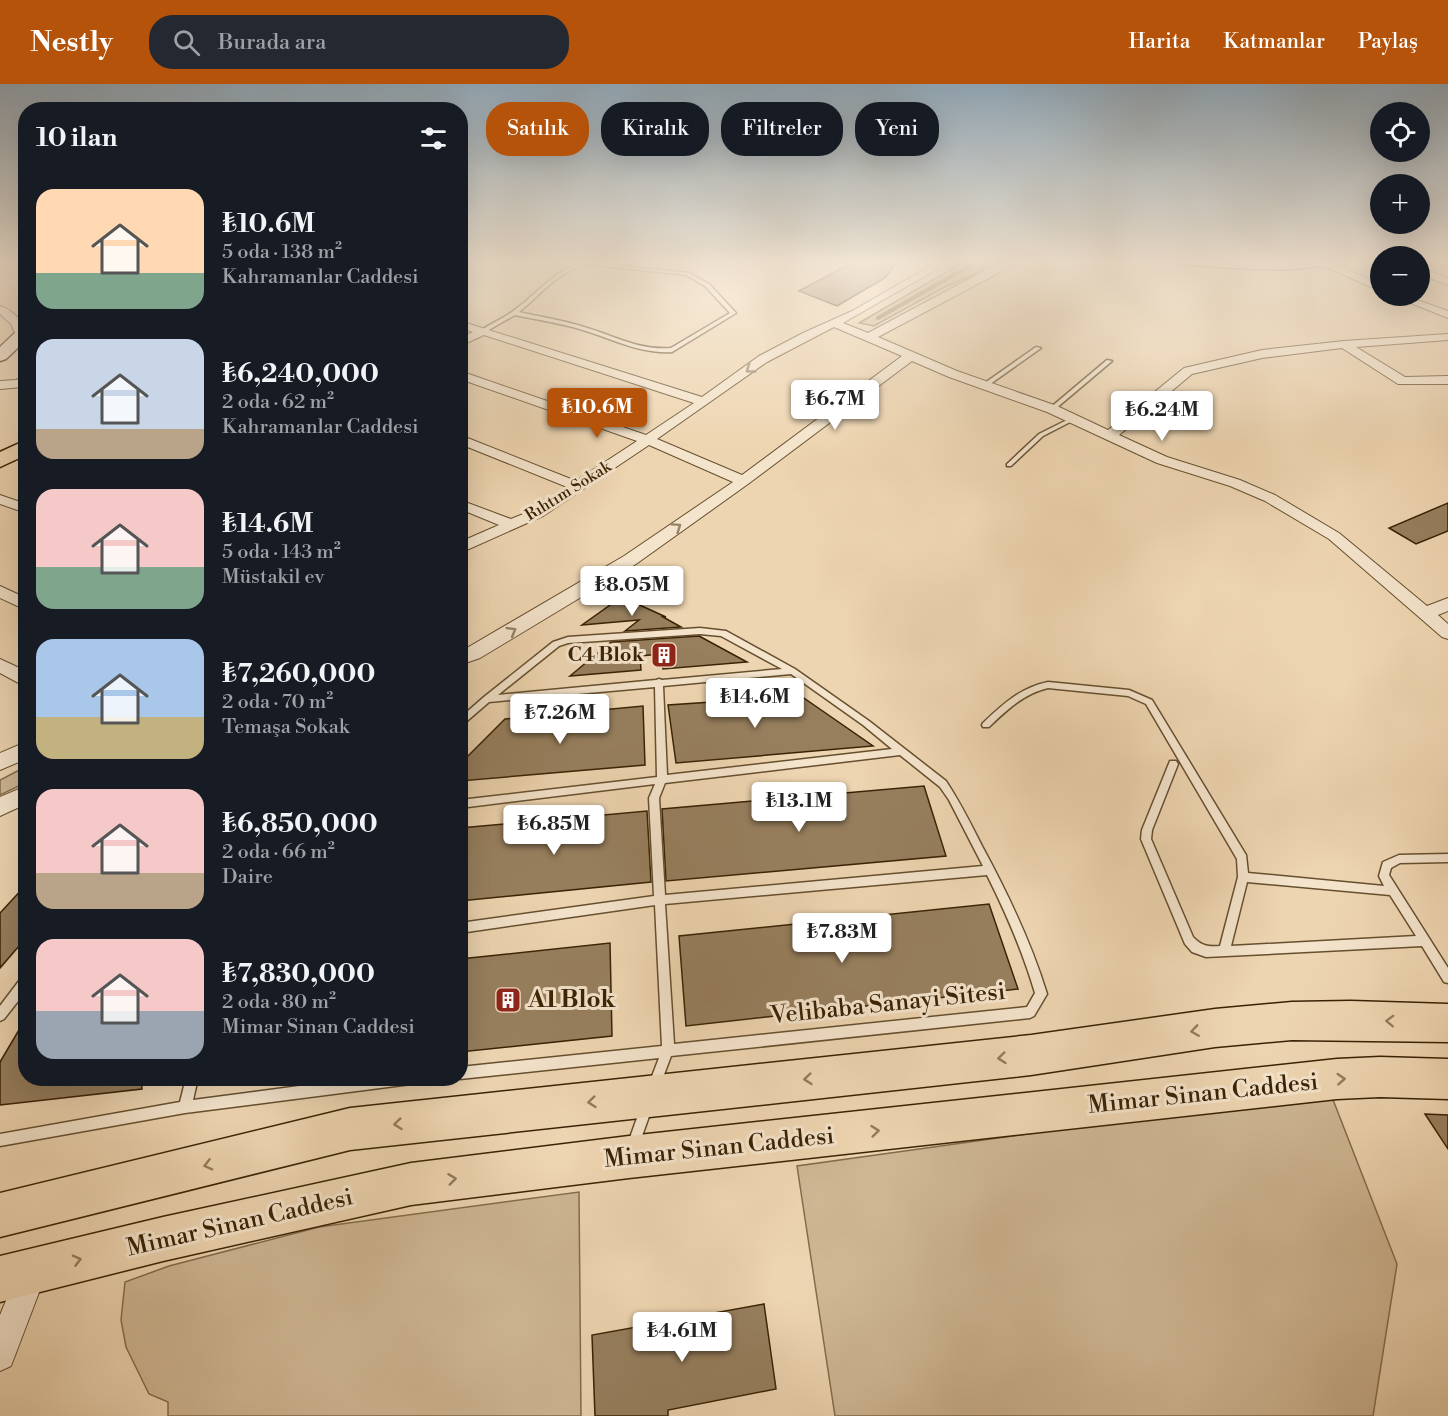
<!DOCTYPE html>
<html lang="tr">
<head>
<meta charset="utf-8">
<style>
  :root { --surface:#171b24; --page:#242831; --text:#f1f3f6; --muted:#9ea1a6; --accent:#b45309 }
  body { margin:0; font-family:"Libre Bodoni",serif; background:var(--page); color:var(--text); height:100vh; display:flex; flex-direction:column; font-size:22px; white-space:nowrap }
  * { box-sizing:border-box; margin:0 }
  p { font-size:20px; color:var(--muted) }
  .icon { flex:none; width:33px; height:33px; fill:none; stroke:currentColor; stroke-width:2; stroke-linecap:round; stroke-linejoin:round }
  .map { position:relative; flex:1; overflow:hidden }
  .drawer { position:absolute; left:18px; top:18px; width:450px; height:984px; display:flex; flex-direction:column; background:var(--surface); border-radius:24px; box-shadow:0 6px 24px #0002 }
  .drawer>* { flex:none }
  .hud { position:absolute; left:486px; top:18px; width:570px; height:54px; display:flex; gap:12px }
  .controls { position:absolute; left:1370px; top:18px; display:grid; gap:12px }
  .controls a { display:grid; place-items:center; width:60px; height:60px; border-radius:50%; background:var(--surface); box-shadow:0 6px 24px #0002; font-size:30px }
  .price { position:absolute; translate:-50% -51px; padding:0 14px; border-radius:6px; background:#fff; color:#222; font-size:20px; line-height:39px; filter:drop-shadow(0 2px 3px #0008) }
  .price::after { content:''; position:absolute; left:50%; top:36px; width:18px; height:14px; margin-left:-9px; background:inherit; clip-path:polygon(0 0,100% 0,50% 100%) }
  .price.on { background:var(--accent); color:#fff }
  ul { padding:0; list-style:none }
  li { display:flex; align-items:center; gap:18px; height:150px; padding:0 18px }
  li span { display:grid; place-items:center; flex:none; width:168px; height:120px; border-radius:18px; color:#555 }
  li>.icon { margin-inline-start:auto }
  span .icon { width:72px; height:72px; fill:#fffc; stroke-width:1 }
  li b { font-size:26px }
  h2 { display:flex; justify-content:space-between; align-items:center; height:72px; padding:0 18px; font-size:26px }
  .pill { padding:0 21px; border-radius:24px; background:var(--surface); box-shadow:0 6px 24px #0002; font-size:21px; line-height:54px }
  .pill.on { background:var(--accent); color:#fff }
  header { display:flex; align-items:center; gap:36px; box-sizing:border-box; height:84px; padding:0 30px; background:var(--accent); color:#fff }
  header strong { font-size:28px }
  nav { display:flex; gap:33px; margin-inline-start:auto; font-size:21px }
  .search { width:420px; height:54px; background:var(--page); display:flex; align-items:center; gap:15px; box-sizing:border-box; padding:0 21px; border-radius:24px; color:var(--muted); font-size:22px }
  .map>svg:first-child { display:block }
  .green { fill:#cfb794; stroke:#846c4c; stroke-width:1.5 }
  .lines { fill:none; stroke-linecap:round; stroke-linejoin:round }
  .stream { stroke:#806948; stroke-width:4 }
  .building { fill:#977f5e; stroke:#392204; stroke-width:1.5 }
  .lane-casing { stroke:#664f2f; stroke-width:3 }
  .street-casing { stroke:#664f2f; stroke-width:2 }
  .secondary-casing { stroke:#392204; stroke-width:3 }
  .primary-casing { stroke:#392204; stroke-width:3 }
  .lane { fill:#f4e4cc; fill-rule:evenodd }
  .street { fill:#f4e4cc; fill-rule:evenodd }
  .secondary { fill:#f4e4cc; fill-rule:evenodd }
  .primary { fill:#eed5b1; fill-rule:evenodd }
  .oneway { stroke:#968368 }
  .oneway2 { stroke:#947c5a }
  .labels { text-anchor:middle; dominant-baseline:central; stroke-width:6; stroke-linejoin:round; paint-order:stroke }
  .far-street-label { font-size:16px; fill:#392204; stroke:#f4e4cc }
  .poi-label { font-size:20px; font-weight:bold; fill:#392204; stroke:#f4e4cc; text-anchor:end }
  .near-poi-label { font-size:24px; font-weight:bold; fill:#392204; stroke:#f4e4cc; text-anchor:start }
  .near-street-label { font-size:24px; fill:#392204; stroke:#f4e4cc }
</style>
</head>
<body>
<header>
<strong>Nestly</strong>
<div class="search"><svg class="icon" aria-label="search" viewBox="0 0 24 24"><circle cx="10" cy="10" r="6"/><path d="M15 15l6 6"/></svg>Burada ara</div>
<nav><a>Harita</a><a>Katmanlar</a><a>Paylaş</a></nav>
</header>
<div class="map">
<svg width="1448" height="1332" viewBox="0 0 1448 1332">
  <rect width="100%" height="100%" fill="#eed5b1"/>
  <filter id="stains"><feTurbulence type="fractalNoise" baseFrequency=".00333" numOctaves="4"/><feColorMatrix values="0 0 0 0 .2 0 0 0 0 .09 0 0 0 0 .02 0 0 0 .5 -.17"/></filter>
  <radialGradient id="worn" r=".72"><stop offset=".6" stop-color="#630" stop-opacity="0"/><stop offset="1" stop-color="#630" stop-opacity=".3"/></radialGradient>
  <path class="green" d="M972 176 989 177 982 182 988 184 941 205 874 242 859 239 960 180Z
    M25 683V699L0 711V696Z
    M1330 1008 1397 1180 1373 1332H835L797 1082Z
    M579 1108 581 1332H168V1318L149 1310 126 1263 121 1236 125 1198 169 1182 319 1143Z"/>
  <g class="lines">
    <path class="stream" d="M878 234 971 181"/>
  </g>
  <path class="building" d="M851 176H899L885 194 837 222 799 207 846 182Z
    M1448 419V447L1416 460 1389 444Z
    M633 518 666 533H663L681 543 625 547 639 536 582 541 613 519Z
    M699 552 747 578 663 585 661 570 640 572 641 586 570 592 611 558Z
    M801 612 873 662 676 679 668 621Z
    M643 622 645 681 460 697V680L505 635Z
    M924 702 946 772 666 797 662 725Z
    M647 727 651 798 460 817V744Z
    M26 801V854L0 884V829Z
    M989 820 1018 905 686 942 679 852Z
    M610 859 612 952 460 968V875Z
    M26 934V994H141L142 1005 0 1021V978Z
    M1425 1030 1448 1031V1065Z
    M764 1220 776 1305 668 1326V1332H595L592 1251Z"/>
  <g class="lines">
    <g class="lane-casing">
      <path id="lane" d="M585 178 689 189 709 200 736 229 672 268C640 270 613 255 583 246 561 239 538 236 515 231L485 248 480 247C491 239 505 234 516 225 540 207 554 186 585 178ZM585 180 686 191 705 202 730 229 671 264C639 267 613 251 584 243 562 236 540 233 519 228 540 211 558 188 585 180Z
        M1036 263 1041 264 986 303H982V301Z
        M1107 276 1112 277 1054 326H1050V324Z
        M1071 334 1076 335 1043 352 1011 382H1007V380L1039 350Z
        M700 544 726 547 795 585 869 637 946 697C960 718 971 740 982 762 1008 810 1031 858 1047 910L1034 932 1030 934 671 972 659 1004 655 1006 651 1004 649 1000 659 974 460 995 459 994H460V983L662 962 655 821 460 849V839L654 812 649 714 655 700 460 724V716L657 693 655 603 489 618 460 643V634L484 613 553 558 568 553ZM700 550 721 552 782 585 662 596 659 595 656 596 498 611 559 562 568 559ZM791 590 863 641 892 665 667 691 663 602ZM900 671 940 703 949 716 983 782 665 811 659 714 665 699ZM987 791C1006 829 1023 868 1035 909L1027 923 674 960 665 820Z
        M1048 598 1129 606 1152 616 1246 771 1248 789 1384 802 1379 792 1383 778 1399 771 1448 770V778L1400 779 1391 784 1389 791 1448 884V899L1444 898 1422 862 1206 873 1192 868 1185 860 1141 755 1142 746 1170 677H1176L1178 680 1152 746 1151 755 1193 853C1202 862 1207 863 1220 862L1238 793 1237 775 1146 620 1128 612 1048 604C1023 610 1007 626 989 643H983L982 641 983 639C1003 620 1020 604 1048 598ZM1247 798 1390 811 1416 852 1231 862Z
        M26 892V907L4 935 0 937V922L22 893Z
        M186 994H198L193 1016 360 994H417L415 998 411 1000 185 1029 0 1062V1050L180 1018Z
        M646 1018 650 1020 652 1024 637 1066 633 1068 629 1066 627 1062 642 1020Z"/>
    </g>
    <g class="street-casing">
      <path id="street" d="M462 176H472L464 189 460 190Z
        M941 176H953L843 239 868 249 993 182 1009 176H1023L878 253 957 287 1057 322 1108 346 1184 284 1262 266 1344 257 1448 250V256L1356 263 1405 293 1448 292V300H1398L1342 264 1262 274 1192 290 1119 351 1167 373 1240 396 1275 411 1339 449 1427 522 1448 514V527L1438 531 1448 540V555L1442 553 1329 455 1265 417 1230 402 1157 379 1047 328 949 293 912 277 748 400 636 480 480 574 460 581V568L624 472 733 398 649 361 543 432 460 469V458L499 441 460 425V416L511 435 533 426 567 403 460 360V351L576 397 637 357 460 295V287L646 351 694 319 484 251 460 262V254L473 248 460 244V237L702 313 759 272 803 249 852 227ZM834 243 902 272 742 391 657 355 767 278Z
        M1317 176H1327L1380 200V207L1317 179Z
        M1355 176H1380V181L1360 179Z
        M1419 183 1448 194V201L1419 190Z
        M1393 212H1406L1448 227V234Z
        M0 222C13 226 26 239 25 253H17L11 240 0 230Z
        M26 292V301L23 303 0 305V297L16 296Z
        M0 411 26 420V429L0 420Z
        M0 502 26 514V526L0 514Z
        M0 575 26 587V603L0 589Z
        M26 658V675L0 686V669Z
        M26 702V720L0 732V713Z
        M31 1175 41 1180 46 1190 11 1282 0 1287V1231L21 1180Z"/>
    </g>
    <g class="secondary-casing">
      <path id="secondary" d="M1173 176H1332C1315 193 1207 182 1180 180Z
        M26 242V256L6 275 0 277V263L20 244Z"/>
    </g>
    <g class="primary-casing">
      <path id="primary" d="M26 356V371L0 383V368Z
        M1351 917 1448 920V958L1292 956 1215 963 1031 991 350 1066 0 1153V1109L350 1024 1031 951 1215 925 1292 918Z
        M1380 973 1448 975V1015L1380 1013 1337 1015 629 1094 411 1121 163 1177 0 1218V1172L163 1133 411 1079 629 1052 1337 975Z"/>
    </g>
    <use href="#lane" class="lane"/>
    <use href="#street" class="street"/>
    <use href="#secondary" class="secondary"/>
    <use href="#primary" class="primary"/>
  </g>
  <defs><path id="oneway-chevron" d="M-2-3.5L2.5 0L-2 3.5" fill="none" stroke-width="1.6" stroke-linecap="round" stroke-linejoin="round" transform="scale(1.5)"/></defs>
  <g class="oneway">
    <use href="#oneway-chevron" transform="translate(750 285) rotate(144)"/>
    <use href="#oneway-chevron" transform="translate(677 443) rotate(-35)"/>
    <use href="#oneway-chevron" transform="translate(512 547) rotate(-31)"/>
  </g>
  <g class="oneway2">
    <use href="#oneway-chevron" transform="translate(1390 937) rotate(-178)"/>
    <use href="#oneway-chevron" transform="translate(1195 947) rotate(172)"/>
    <use href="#oneway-chevron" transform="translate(1002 974) rotate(174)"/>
    <use href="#oneway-chevron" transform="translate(808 995) rotate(174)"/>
    <use href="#oneway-chevron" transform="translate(1341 995) rotate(-4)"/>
    <use href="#oneway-chevron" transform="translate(592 1018) rotate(174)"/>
    <use href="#oneway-chevron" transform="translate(398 1040) rotate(174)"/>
    <use href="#oneway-chevron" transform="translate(875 1047) rotate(-6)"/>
    <use href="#oneway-chevron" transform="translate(208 1081) rotate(166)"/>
    <use href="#oneway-chevron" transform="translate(452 1095) rotate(-7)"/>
    <use href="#oneway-chevron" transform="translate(77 1176) rotate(-14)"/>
  </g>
  <linearGradient id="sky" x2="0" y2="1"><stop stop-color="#91a9ba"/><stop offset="0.49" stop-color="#f7ecdc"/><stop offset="1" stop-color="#f7ecdc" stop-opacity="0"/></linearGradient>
  <rect width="1448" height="362" fill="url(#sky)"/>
  <defs>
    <g id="building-square" transform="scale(1.35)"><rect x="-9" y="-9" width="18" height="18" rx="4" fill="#8f2418" stroke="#f4e4cc"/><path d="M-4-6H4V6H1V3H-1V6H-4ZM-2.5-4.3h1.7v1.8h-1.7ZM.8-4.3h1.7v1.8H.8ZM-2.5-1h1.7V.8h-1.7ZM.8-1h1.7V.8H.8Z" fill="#fff"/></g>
  </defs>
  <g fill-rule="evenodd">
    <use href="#building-square" x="664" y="571"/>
    <use href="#building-square" x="508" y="916"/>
  </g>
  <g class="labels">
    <g class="far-street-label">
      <text transform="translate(568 407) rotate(-32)">Rıhtım Sokak</text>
    </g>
    <g class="poi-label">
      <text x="644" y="571">C4 Blok</text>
    </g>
    <g class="near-poi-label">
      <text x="528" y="916">A1 Blok</text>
    </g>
    <g class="near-street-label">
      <text transform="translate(888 920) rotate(-6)">Velibaba Sanayi Sitesi</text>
      <text transform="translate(1203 1010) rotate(-6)">Mimar Sinan Caddesi</text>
      <text transform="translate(719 1064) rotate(-6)">Mimar Sinan Caddesi</text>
      <text transform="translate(240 1139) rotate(-13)">Mimar Sinan Caddesi</text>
    </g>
  </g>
  <rect width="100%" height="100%" filter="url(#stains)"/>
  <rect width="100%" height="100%" fill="url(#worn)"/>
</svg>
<div class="controls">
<a><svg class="icon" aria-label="locate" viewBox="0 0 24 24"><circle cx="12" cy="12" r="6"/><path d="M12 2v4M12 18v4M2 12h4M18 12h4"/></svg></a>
<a>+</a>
<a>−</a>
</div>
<b class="price" style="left:835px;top:347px">₺6.7M</b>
<b class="price on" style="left:597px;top:355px">₺10.6M</b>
<b class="price" style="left:1162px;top:358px">₺6.24M</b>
<b class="price" style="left:632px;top:533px">₺8.05M</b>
<b class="price" style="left:755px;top:645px">₺14.6M</b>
<b class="price" style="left:560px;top:661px">₺7.26M</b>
<b class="price" style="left:799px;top:749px">₺13.1M</b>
<b class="price" style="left:554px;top:772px">₺6.85M</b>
<b class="price" style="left:842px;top:880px">₺7.83M</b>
<b class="price" style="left:682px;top:1279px">₺4.61M</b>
<div class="hud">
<a class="pill on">Satılık</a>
<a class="pill">Kiralık</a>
<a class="pill">Filtreler</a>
<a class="pill">Yeni</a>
</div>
<section class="drawer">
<h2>10 ilan<svg class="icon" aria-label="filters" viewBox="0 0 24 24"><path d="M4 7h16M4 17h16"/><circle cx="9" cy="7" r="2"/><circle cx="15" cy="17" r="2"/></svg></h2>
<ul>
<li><span style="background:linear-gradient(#ffd9b3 70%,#7fa58c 0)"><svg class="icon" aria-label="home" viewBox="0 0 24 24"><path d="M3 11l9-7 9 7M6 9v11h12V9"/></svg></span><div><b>₺10.6M</b><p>5 oda · 138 m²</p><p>Kahramanlar Caddesi</p></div></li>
<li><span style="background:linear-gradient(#c9d6e8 75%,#b9a48a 0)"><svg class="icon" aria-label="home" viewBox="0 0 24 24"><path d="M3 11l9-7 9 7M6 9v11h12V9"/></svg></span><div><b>₺6,240,000</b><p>2 oda · 62 m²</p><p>Kahramanlar Caddesi</p></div></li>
<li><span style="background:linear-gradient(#f6c9c9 65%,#7fa58c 0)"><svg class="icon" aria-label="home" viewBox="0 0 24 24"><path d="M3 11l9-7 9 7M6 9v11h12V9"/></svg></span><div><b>₺14.6M</b><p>5 oda · 143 m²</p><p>Müstakil ev</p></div></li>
<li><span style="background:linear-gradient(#a9c7e8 65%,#c2b280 0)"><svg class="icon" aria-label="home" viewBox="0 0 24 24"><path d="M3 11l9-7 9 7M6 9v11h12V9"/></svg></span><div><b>₺7,260,000</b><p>2 oda · 70 m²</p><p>Temaşa Sokak</p></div></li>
<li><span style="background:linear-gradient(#f6c9c9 70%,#b9a48a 0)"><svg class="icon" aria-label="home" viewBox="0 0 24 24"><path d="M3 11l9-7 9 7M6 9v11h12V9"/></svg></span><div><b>₺6,850,000</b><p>2 oda · 66 m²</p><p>Daire</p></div></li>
<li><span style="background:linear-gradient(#f6c9c9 60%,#9aa5b1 0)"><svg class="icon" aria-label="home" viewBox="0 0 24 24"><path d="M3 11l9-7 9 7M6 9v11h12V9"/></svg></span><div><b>₺7,830,000</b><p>2 oda · 80 m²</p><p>Mimar Sinan Caddesi</p></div></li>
</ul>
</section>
</div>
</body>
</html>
